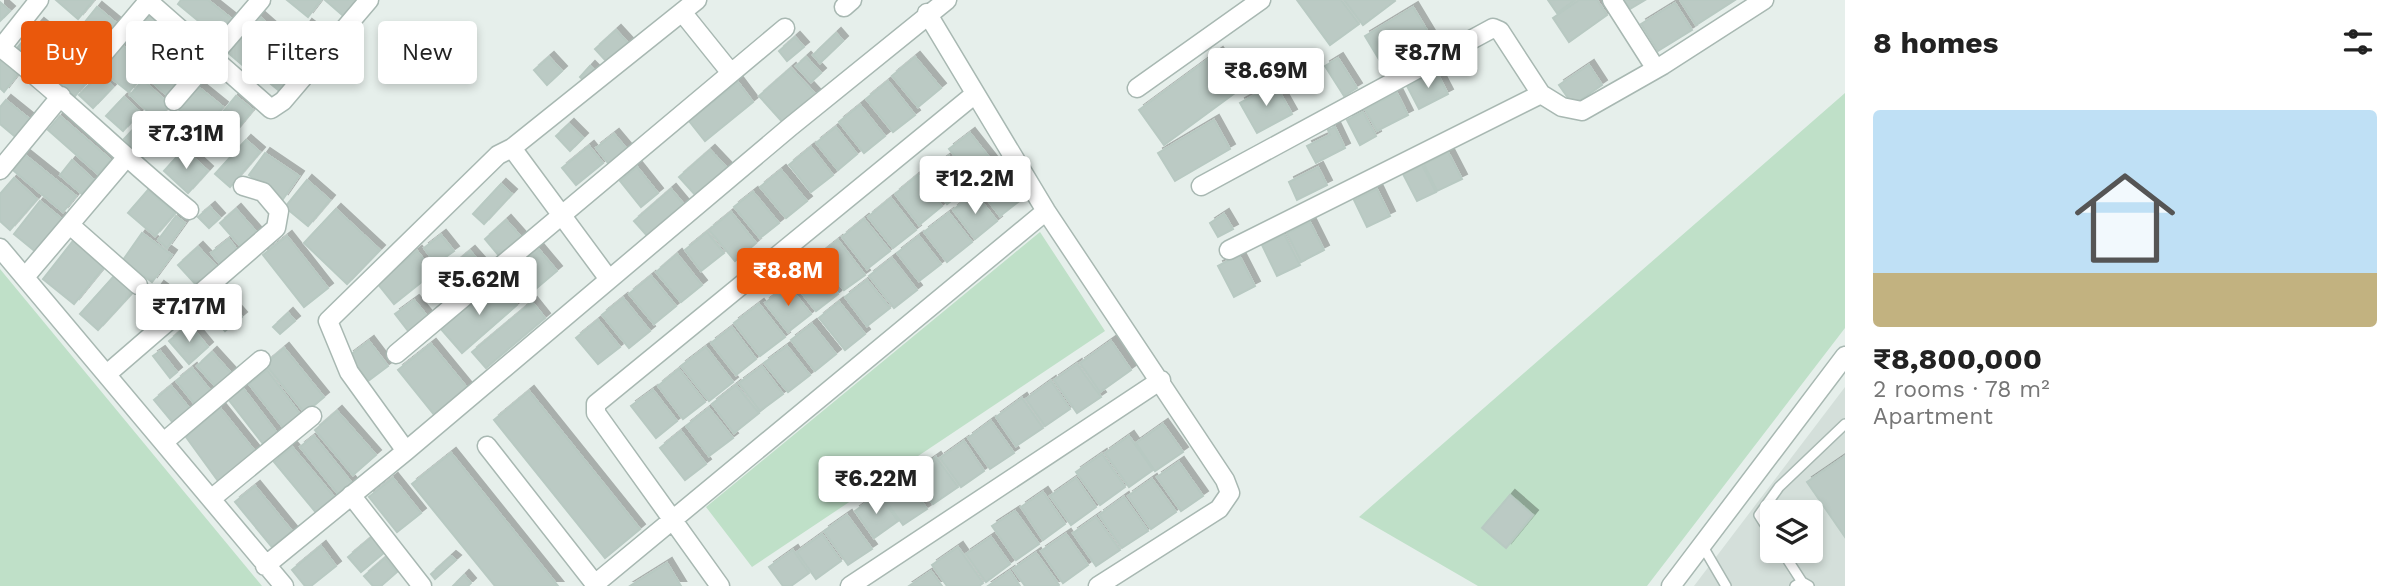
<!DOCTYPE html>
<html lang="en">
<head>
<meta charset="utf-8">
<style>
  :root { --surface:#fff; --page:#f2f2f2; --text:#222; --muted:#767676; --line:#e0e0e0; --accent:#ea580c }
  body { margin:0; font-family:"Work Sans",sans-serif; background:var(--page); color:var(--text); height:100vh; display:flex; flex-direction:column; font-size:26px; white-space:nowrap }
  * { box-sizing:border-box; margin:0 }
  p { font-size:23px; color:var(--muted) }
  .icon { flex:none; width:38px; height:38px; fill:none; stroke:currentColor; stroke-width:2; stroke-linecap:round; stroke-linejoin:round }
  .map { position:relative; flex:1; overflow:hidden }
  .side { display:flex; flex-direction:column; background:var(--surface); width:560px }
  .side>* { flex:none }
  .top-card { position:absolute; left:21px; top:21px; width:665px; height:63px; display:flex; gap:14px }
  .buttons { position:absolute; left:1760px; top:500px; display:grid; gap:14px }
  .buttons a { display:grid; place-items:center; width:63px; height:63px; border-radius:7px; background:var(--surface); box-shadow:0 4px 10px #0003; font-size:35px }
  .price { position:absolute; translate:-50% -60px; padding:0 16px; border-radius:7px; background:#fff; color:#222; font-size:23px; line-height:46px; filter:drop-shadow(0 2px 4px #0008) }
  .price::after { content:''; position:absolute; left:50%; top:42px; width:21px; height:16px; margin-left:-10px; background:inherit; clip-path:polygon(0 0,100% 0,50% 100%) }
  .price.selected { background:var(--accent); color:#fff }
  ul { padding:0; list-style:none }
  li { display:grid; align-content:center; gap:14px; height:371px; padding:0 28px }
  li+li { border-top:2px solid var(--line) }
  li span { display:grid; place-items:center; height:217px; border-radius:7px; color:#555 }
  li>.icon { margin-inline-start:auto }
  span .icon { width:126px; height:126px; fill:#fffc; stroke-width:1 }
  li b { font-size:30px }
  h2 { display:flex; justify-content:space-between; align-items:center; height:84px; padding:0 28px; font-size:30px }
  .chip { padding:0 24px; border-radius:7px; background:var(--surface); box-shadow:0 4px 10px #0003; font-size:24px; line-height:63px }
  .chip.selected { background:var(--accent); color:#fff }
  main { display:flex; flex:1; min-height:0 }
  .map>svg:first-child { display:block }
  .built { fill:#d4dfda; fill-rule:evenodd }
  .green { fill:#bfe0c8 }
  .building { fill:#bbcac4; stroke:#b8c9c2; stroke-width:2; filter:url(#shadow) }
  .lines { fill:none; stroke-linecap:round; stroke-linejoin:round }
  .service-casing { stroke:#a8b8b2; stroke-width:12 }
  .minor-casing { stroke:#a8b8b2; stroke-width:21 }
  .service { stroke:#fff; stroke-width:9 }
  .minor { stroke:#fff; stroke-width:18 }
</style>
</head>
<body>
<main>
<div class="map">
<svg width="1845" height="586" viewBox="0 0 1845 586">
  <defs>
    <filter id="shadow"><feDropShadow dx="5" dy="-5" stdDeviation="0" flood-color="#0004"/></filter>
  </defs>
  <rect width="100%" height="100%" fill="#e6efeb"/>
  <path class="built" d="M1845 387V586H1694ZM1773 513H1811V551H1773Z"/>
  <path class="green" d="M1845 93V328L1647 586H1478L1359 517Z
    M1040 232 1105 331 752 567 706 507Z
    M0 269 262 586H0Z"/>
  <path class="building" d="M56 0H91L93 1 78 19Z
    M181 0H208L233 20 219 38 178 4Z
    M287 0H321L308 17Z
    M325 0H364L348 20Z
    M1297 0H1341L1359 24 1330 45Z
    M1344 0H1394L1395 1 1363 25Z
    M1548 0H1575L1557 13Z
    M1579 0H1597L1607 15 1569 42 1553 18Z
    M1624 0H1645L1630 9Z
    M1680 0H1735L1696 25Z
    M0 2 10 11 0 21Z
    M1675 3 1692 30 1658 51 1641 24Z
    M97 7 121 27 109 43 85 22Z
    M1413 7 1437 47 1389 76 1365 36Z
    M151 14 175 35 151 62 127 41Z
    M260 17 285 39 273 52 248 30Z
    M39 23 55 36 33 62 17 48Z
    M307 24 328 40 320 51 299 35Z
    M616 30 628 43 607 62 595 49Z
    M836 33 843 41 820 63 813 55Z
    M243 34 268 56 253 74 227 52Z
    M795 37 804 47 787 61 779 51Z
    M60 38 72 49 51 74 39 64Z
    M178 38 201 58 168 96 145 76Z
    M121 44 149 67 129 92 100 69Z
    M1218 52 1243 87 1164 145 1139 110Z
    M79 55 98 68 75 96 57 82Z
    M549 57 562 71 547 85 534 70Z
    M806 57 821 73 811 82 796 66Z
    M915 57 941 88 918 107 892 76Z
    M1338 58 1357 88 1344 96 1325 66Z
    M0 59 18 74 4 92 0 88Z
    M272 60 295 78 282 93 260 75Z
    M1589 65 1602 85 1573 105 1559 85Z
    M590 66 597 73 587 84 580 77Z
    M791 68 818 97 786 126 759 96Z
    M1436 71 1448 94 1419 109 1407 86Z
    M100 74 113 87 93 108 79 95Z
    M143 80 170 105 157 120 130 95Z
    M888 81 915 115 893 132 866 99Z
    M738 82 753 102 705 141 689 121Z
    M1275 84 1292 114 1257 133 1240 103Z
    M196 85 223 107 204 130 177 108Z
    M1397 93 1408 115 1377 131 1365 109Z
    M236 96 253 110 228 140 211 126Z
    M124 97 140 112 123 131 106 116Z
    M6 100 32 121 18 139 0 124V107Z
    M860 105 885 136 864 153 839 122Z
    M1363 112 1376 136 1360 145 1347 120Z
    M60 116 111 160 98 174 48 130Z
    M146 116 162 130 140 154 124 139Z
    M1214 120 1230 149 1175 181 1158 153Z
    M569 124 583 138 570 151 556 136Z
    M836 127 857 154 838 170 816 143Z
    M1335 127 1345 148 1316 163 1307 146 1330 135 1328 130Z
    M970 133 996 166 976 182 949 149Z
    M614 134 630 153 612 168 596 148Z
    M246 140 260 152 230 187 215 174Z
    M589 146 603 163 576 185 562 168Z
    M811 147 833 175 811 192 789 165Z
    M184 149 208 171 188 193 164 171Z
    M710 150 729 170 698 198 679 177Z
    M1448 152 1462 179 1437 191 1424 164Z
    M265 153 299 176 283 199 249 175Z
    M25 155 76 196 63 212 13 170Z
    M949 156 972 185 947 204 924 175Z
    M72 160 94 180 82 194 60 175Z
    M1422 165 1436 192 1417 201 1403 174Z
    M637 167 658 193 641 207 620 181Z
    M1318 167 1327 185 1297 200 1289 182Z
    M781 170 807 201 786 218 760 187Z
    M1001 171 1022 199 1000 216 979 189Z
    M918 175 942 206 919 225 895 194Z
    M14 178 37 199 10 230 0 221V194Z
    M307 180 330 200 308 226 285 207Z
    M501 184 512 194 484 224 473 214Z
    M671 189 686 207 650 239 634 221Z
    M1377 189 1390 216 1367 227 1354 200Z
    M148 190 175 213 155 236 128 213Z
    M753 192 779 223 760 238 734 207Z
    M975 193 997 221 975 239 953 210Z
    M891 198 916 230 893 248 868 217Z
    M40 201 63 220 36 252 14 234Z
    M210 207 220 218 209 228 198 217Z
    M236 209 258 234 242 248 220 223Z
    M336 209 380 250 347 284 304 243Z
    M731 212 756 243 735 261 709 230Z
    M949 213 972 242 947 262 924 232Z
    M1224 214 1233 229 1218 237 1210 223Z
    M176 216 185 223 167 248 158 240Z
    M864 219 890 251 867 269 842 237Z
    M506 220 522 238 500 257 485 239Z
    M1310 222 1324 250 1301 262 1287 233Z
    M707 232 724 253 701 271 685 250Z
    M142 233 172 255 152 282 123 260Z
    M1284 234 1300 265 1277 276 1262 245Z
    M441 235 454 251 436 264 424 248Z
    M287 236 328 288 304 307 263 255Z
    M919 236 941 264 919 281 897 253Z
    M229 239 238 251 221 265 211 253Z
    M838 240 865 275 844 290 818 256Z
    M73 241 105 266 74 304 43 279Z
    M536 246 557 271 526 297 505 271Z
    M198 247 219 269 199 288 178 265Z
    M417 251 434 272 394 304 377 283Z
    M470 251 487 270 453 298 436 279Z
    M677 254 702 285 681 302 656 272Z
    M1239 255 1255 286 1234 297 1218 266Z
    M892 258 917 290 894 308 869 276Z
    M812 261 838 294 816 311 790 278Z
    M115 275 133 292 98 330 80 314Z
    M651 276 676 306 654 324 629 294Z
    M867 280 890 308 867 326 845 297Z
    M496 281 517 305 462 353 441 329Z
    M788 285 811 314 788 332 765 303Z
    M159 286 167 292 156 306 148 301Z
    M219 291 242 317 225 331 202 305Z
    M623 298 650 331 629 348 602 315Z
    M414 300 428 317 409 332 395 314Z
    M532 302 545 318 486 368 472 352Z
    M839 302 865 334 845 350 819 318Z
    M759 304 785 337 760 356 734 323Z
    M288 313 295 321 280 334 273 327Z
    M598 320 620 347 598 364 576 338Z
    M189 324 208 347 189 364 169 341Z
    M812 324 836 354 815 371 791 340Z
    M732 327 756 359 736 375 711 343Z
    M369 341 388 366 368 381 349 356Z
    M1111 341 1131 370 1100 392 1080 363Z
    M431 344 469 390 436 417 398 370Z
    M787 346 810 375 788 392 764 363Z
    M706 347 733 382 709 401 681 366Z
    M284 348 324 397 305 413 265 364Z
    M160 351 177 372 170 378 153 356Z
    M212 352 233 375 218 389 197 366Z
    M1077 364 1101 397 1077 413 1054 380Z
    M762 366 783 394 760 411 739 383Z
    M192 368 214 395 198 408 176 381Z
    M679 369 705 402 683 419 658 386Z
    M267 370 303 418 286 431 249 384Z
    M1051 381 1070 409 1045 426 1026 399Z
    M736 385 759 413 734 433 712 404Z
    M171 386 191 410 174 424 154 400Z
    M243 388 278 434 264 445 228 399Z
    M653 390 677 421 656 438 631 406Z
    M529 391 640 529 605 558 494 420Z
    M1022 398 1043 428 1016 446 996 417Z
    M220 408 258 455 221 485 186 437Z
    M709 408 733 438 709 456 686 426Z
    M337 411 376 455 353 475 315 430Z
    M991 421 1014 453 990 469 968 438Z
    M1163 424 1183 452 1155 471 1136 443Z
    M681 431 706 464 685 480 660 448Z
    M314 436 352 483 338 494 300 447Z
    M1129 436 1153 470 1129 487 1105 453Z
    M964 441 984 471 961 487 940 458Z
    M292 447 337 500 318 515 274 462Z
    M451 453 558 586H495L412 484Z
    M1102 454 1125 487 1100 505 1076 472Z
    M1845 456V537L1807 482Z
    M936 457 958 487 933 504 912 474Z
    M1179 462 1203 496 1181 511 1157 477Z
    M393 478 421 513 397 532 369 497Z
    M905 478 927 509 903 525 881 494Z
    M1076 478 1096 507 1071 525 1050 496Z
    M1152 479 1176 512 1151 529 1128 496Z
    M255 486 292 531 272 547 235 502Z
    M1043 492 1065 524 1043 540 1021 507Z
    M879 494 898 521 874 538 855 511Z
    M1510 495 1533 515 1506 548 1482 528Z
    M1124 497 1148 531 1122 548 1099 515Z
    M1015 511 1039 544 1016 560 992 526Z
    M847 515 872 549 848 565 824 531Z
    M1096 517 1120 550 1096 566 1073 533Z
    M822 534 841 561 816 579 797 552Z
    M1066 534 1088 565 1063 583 1041 551Z
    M372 537 385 552 361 572 348 557Z
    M991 537 1010 564 986 582 966 554Z
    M321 546 336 566 311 586H305L292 570Z
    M958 547 983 583 979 586H947L932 565Z
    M793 550 809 573 791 586H783L769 567Z
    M1036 553 1059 585 1058 586H1025L1013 569Z
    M451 556 456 560 435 579 431 574Z
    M385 558 397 572 381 586H373L364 576Z
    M667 563 681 586H630Z
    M931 571 942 586H909Z
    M1010 571 1020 586H988Z
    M464 575 471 583 468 586H453Z"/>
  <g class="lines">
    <g class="service-casing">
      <path id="service" d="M1773 537 1759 515 1779 487 1845 424
        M1702 545 1726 586
        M1782 551 1802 582
        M1795 586 1802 582 1809 586"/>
    </g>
    <g class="minor-casing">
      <path id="minor" d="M147 0 271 109 283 101 369 0
        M1612 0 1656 69
        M844 7 852 0
        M682 12 731 73
        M927 13 1046 211 1225 480 1230 493 1219 509 1098 586
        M0 47C66 98 124 158 189 210
        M1 48 39 0
        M99 59 149 0
        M1137 88 1261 0
        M174 101 261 0
        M512 148 608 278
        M0 170 61 96
        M1201 186 1493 28 1500 31 1541 94 1562 107 1582 111 1663 65 1764 0
        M70 225 138 285
        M0 248 284 586
        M1229 250 1541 94
        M25 277 126 158
        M396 354 785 28
        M107 374 276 228 279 211 263 192 243 186
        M165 441 261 360
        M487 446 595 584 1046 211
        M406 451 349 372 328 321 498 155 512 148 697 0
        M351 495 422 586
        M211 499 312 416
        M265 566 406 451 790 127 947 0
        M720 586 596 413V404L975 94
        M850 586 1161 380
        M1671 586 1845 356"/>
    </g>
    <use href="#service" class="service"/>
    <use href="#minor" class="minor"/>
  </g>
</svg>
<div class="buttons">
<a><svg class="icon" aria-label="layers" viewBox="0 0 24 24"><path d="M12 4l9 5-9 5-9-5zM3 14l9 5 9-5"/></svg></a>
</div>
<b class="price" style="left:1428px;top:90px">₹8.7M</b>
<b class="price" style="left:1266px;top:108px">₹8.69M</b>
<b class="price" style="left:186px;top:171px">₹7.31M</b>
<b class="price" style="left:975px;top:216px">₹12.2M</b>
<b class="price selected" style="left:788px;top:308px">₹8.8M</b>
<b class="price" style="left:479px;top:317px">₹5.62M</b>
<b class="price" style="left:189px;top:344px">₹7.17M</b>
<b class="price" style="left:876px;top:516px">₹6.22M</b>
<div class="top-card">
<a class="chip selected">Buy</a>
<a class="chip">Rent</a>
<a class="chip">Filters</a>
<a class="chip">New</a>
</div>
</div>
<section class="side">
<h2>8 homes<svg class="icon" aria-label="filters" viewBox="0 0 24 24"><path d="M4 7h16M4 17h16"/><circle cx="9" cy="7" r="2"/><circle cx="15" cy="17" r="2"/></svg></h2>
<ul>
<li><span style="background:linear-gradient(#bfe0f5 75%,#c2b280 0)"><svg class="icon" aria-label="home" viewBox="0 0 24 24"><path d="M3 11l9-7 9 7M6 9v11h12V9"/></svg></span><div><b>₹8,800,000</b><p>2 rooms · 78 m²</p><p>Apartment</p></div></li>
</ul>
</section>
</main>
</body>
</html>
